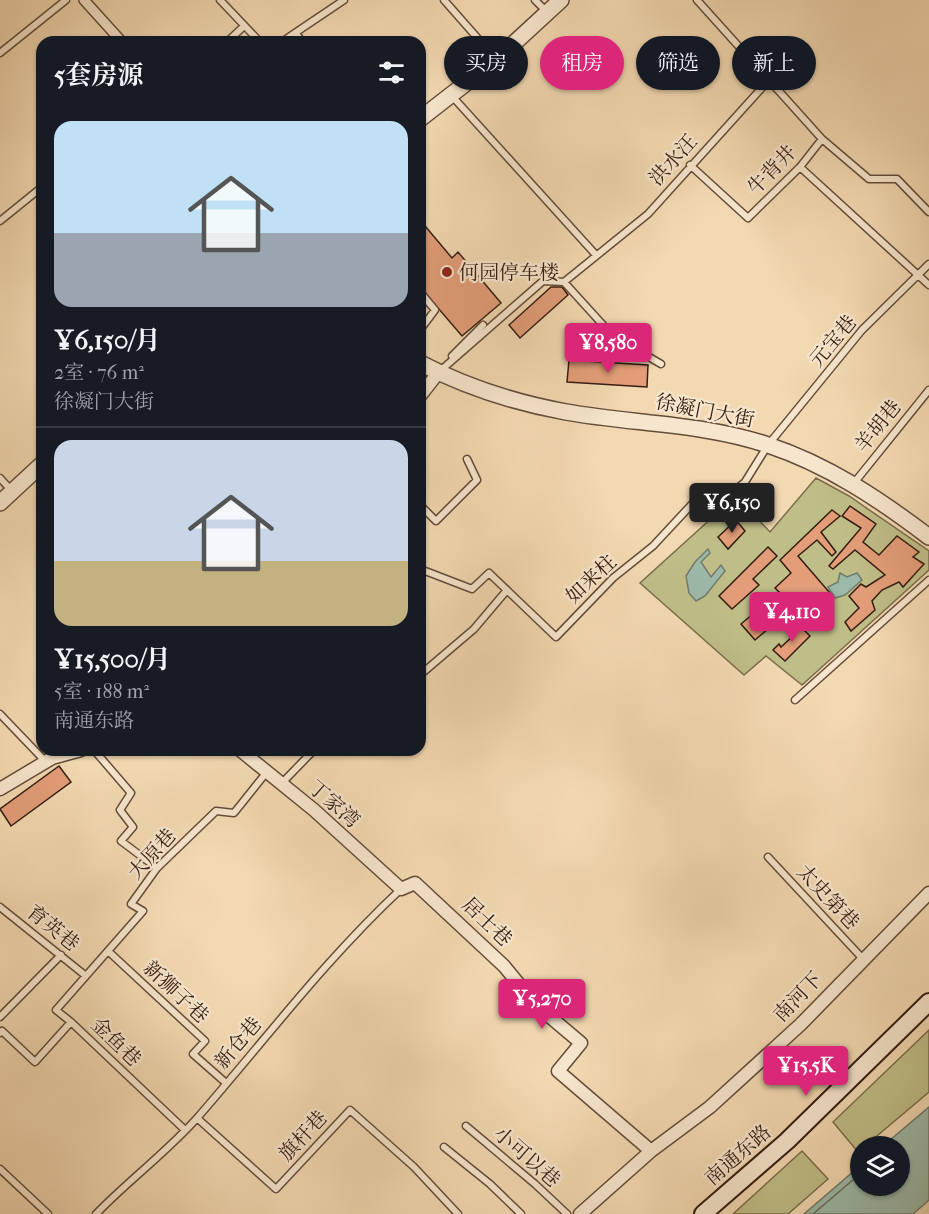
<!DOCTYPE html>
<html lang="zh">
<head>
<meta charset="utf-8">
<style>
  :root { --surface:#171b24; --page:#20242c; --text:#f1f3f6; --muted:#9ea1a6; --line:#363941; --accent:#db2777 }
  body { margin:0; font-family:"IM FELL French Canon","Noto Serif SC",serif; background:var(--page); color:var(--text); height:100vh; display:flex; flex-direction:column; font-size:22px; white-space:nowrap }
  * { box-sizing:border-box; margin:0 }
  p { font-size:20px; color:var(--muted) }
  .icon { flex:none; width:33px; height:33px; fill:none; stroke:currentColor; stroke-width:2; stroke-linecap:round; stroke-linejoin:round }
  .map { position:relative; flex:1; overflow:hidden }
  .sheet { position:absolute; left:36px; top:36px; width:390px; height:720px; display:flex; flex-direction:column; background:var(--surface); border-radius:18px; box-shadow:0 2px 4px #0004 }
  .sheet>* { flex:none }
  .top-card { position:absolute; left:444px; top:36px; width:394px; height:54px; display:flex; gap:12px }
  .fabs { position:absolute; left:850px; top:1136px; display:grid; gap:12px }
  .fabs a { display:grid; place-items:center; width:60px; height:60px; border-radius:50%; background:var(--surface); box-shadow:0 2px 4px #0004; font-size:30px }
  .price { position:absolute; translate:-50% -51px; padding:0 14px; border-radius:6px; background:var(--accent); color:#fff; font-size:20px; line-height:39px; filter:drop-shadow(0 2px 3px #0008) }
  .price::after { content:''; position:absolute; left:50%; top:36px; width:18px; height:14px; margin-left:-9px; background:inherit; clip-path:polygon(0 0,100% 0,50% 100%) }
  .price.current { background:#222; color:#fff }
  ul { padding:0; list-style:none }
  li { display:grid; align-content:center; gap:12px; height:318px; padding:0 18px }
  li+li { border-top:2px solid var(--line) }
  li span { display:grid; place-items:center; height:186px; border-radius:18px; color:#555 }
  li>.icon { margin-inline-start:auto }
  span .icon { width:108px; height:108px; fill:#fffc; stroke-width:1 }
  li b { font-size:26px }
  h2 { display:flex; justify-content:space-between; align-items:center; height:72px; padding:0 18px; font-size:26px }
  .chip { padding:0 21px; border-radius:27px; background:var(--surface); box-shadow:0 2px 4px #0004; font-size:21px; line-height:54px }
  .chip.current { background:var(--accent); color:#fff }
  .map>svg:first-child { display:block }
  .green { fill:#c0be88; stroke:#7a6e4d; stroke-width:1.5 }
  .water { fill:#9cbaaa; stroke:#727b6d; stroke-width:1.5 }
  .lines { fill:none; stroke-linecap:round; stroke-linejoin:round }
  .shore { stroke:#686c5e; stroke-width:1.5 }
  .building { fill:#e39e79; stroke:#341d12; stroke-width:1.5 }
  .service-casing { stroke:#644c3a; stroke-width:9 }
  .pedestrian-casing { stroke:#644c3a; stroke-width:12 }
  .minor-casing { stroke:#644c3a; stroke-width:15 }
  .tertiary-casing { stroke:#644c3a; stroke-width:18 }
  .secondary-casing { stroke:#341d12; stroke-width:20 }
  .service { stroke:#f7e6cd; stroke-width:6 }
  .pedestrian { stroke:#f7e6cd; stroke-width:9 }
  .minor { stroke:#f7e6cd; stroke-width:12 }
  .tertiary { stroke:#f7e6cd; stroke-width:15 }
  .secondary { stroke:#f7e6cd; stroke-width:16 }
  .poi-dot { fill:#8f2418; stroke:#f7e6cd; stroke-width:2 }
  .labels { text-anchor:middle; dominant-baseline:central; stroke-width:4.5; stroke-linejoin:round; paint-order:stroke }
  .street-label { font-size:20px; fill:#341d12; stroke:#f7e6cd }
  .poi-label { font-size:20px; fill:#341d12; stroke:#f7e6cd; text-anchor:start }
</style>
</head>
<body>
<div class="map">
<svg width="929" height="1214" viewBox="0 0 929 1214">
  <rect width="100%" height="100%" fill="#f3d9b2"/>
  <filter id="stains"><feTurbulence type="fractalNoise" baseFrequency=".00333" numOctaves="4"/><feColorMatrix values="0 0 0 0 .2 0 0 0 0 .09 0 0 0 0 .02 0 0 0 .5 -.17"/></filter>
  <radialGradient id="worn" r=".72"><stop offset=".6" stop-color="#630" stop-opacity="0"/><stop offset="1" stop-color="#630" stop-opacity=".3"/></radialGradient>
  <path class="green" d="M816 478 849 496 929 551V570L802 685 766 656 744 675 640 583 736 496 770 532Z
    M929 1030V1092L865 1146H861L858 1152 833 1122Z
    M802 1151 828 1179 788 1214H733Z"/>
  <path class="water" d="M708 549 710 553 701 562 711 577 721 565 725 571 705 596 696 601 689 593 686 576 695 562Z
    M840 573 847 577 857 573 862 580 845 595 835 598 828 587 838 582Z
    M929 1107V1200L913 1214H804L861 1165V1185H900V1146H883Z"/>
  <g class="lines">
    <path class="shore" d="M813 1214 861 1173"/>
  </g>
  <path class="building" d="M420 220 452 258 458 252 501 303 462 336 420 287Z
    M551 287H562L568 295 520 338 509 325Z
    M569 360 648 365 647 387 567 382Z
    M850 506 876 524 863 542 879 555 897 536 919 552 913 557 924 564 903 587 899 582 882 590 872 601 875 610 851 631 845 622 859 608 849 596 861 584 866 587 885 575 855 550 833 569 829 566 861 528 842 516Z
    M832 510 840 516 821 532 836 552 832 556 817 540 798 556 830 593 793 618 788 612 755 640 741 624 779 592 775 588 791 573 780 560Z
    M736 520 745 531 728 549 718 537Z
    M768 547 777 556 753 579 759 585 732 609 719 596Z
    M799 625 810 636 785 661 773 650 779 644 781 647 793 636 791 633Z
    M59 766 71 782 11 826 0 809Z"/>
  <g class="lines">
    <g class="service-casing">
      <path id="service" d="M220 0 260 42
        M444 0 495 58
        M535 0 547 12
        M697 0 822 139 869 179H897L929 212
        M295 33 344 0
        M227 42 243 27
        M282 42 295 33 303 42
        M0 53 66 0
        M451 95 596 255
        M690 165 748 218 800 167 822 139
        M800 167 929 285
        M0 221 42 187
        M564 282 613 336 661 364
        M420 292 435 310 420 330
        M452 356 483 325
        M440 371 543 281 564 282 648 214 768 81
        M0 478 12 491
        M854 483 929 390
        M420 508 421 506 436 521 477 480 467 459
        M420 569 472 589 489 573 556 637 613 578 653 546 693 503 707 513 745 482 768 445 862 330 929 264
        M420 675 474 629 507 590
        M795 700 929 580
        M0 714 46 762
        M94 750 131 793 120 810 133 827 121 841 157 868
        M281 784 314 750
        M768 857 863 959
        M0 907 86 976
        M108 951 205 1041 193 1054 226 1083
        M0 1017 61 955
        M71 1022 56 1010 143 911 131 904 157 868 216 811 234 813 266 773
        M0 1033 2 1031 35 1062 71 1022 185 1130
        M197 1118 276 1189 350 1110 414 1167 458 1214
        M466 1126 535 1184 567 1214
        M444 1147 490 1184 521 1214
        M0 1169 48 1214
        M96 1214C129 1180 167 1152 198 1117 265 1040 326 959 401 889"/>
    </g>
    <g class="pedestrian-casing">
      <path id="pedestrian" d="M84 0 122 42"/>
    </g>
    <g class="minor-casing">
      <path id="minor" d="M420 396 438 373
        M240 750 314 810 401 889 415 883 504 966 536 1005 581 1043 558 1071 651 1151
        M0 789 52 758 81 750
        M580 1214 651 1151 710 1107 801 1024 929 893"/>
    </g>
    <g class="tertiary-casing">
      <path id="tertiary" d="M420 119 497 59 561 0
        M420 363C464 386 517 403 566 412 633 424 703 423 768 445 828 465 879 499 929 537
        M0 503 42 464"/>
    </g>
    <g class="secondary-casing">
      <path id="secondary" d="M703 1214 787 1141 929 1002"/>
    </g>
    <use href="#service" class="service"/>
    <use href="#pedestrian" class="pedestrian"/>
    <use href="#minor" class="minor"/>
    <use href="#tertiary" class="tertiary"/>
    <use href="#secondary" class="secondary"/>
  </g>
  <circle class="poi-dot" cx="447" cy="272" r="6"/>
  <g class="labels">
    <g class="street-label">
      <text transform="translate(673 160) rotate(-48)">洪水汪</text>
      <text transform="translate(772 170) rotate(-46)">牛背井</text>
      <text transform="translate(833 341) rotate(-50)">元宝巷</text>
      <text transform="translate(705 411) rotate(11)">徐凝门大街</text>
      <text transform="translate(878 426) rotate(-51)">羊胡巷</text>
      <text transform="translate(591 579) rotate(-43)">如来柱</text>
      <text transform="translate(334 804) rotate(41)">丁家湾</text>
      <text transform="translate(152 854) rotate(-48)">大原巷</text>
      <text transform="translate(828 897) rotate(47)">太史第巷</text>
      <text transform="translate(487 922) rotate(44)">居士巷</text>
      <text transform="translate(53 928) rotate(39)">育英巷</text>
      <text transform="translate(176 992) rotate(43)">新狮子巷</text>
      <text transform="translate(798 997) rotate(-46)">南河下</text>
      <text transform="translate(116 1042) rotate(44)">金鱼巷</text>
      <text transform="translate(238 1043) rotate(-50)">新仓巷</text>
      <text transform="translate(303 1136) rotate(-47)">旗杆巷</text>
      <text transform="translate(738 1155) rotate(-41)">南通东路</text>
      <text transform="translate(527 1157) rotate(41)">小可以巷</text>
    </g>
    <g class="poi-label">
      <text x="459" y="272">何园停车楼</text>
    </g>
  </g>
  <rect width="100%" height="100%" filter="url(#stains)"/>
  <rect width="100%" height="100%" fill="url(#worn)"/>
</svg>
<div class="fabs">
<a><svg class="icon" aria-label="layers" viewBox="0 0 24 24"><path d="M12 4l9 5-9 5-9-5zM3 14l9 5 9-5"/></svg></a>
</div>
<b class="price" style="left:608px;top:374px">¥8,580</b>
<b class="price current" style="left:732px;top:534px">¥6,150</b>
<b class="price" style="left:792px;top:643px">¥4,110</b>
<b class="price" style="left:542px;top:1030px">¥5,270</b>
<b class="price" style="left:806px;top:1097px">¥15.5K</b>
<div class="top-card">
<a class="chip">买房</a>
<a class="chip current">租房</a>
<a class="chip">筛选</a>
<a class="chip">新上</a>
</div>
<section class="sheet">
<h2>5套房源<svg class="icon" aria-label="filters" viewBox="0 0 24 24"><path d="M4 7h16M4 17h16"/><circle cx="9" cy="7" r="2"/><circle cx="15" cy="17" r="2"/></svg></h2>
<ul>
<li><span style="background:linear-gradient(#bfe0f5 60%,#9aa5b1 0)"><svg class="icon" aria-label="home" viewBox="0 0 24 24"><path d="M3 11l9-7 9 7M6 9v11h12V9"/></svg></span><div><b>¥6,150/月</b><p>2室 · 76 m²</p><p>徐凝门大街</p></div></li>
<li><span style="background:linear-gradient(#c9d6e8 65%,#c2b280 0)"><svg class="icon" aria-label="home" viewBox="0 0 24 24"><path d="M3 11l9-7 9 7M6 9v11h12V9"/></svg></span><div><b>¥15,500/月</b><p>5室 · 188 m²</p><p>南通东路</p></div></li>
</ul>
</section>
</div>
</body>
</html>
